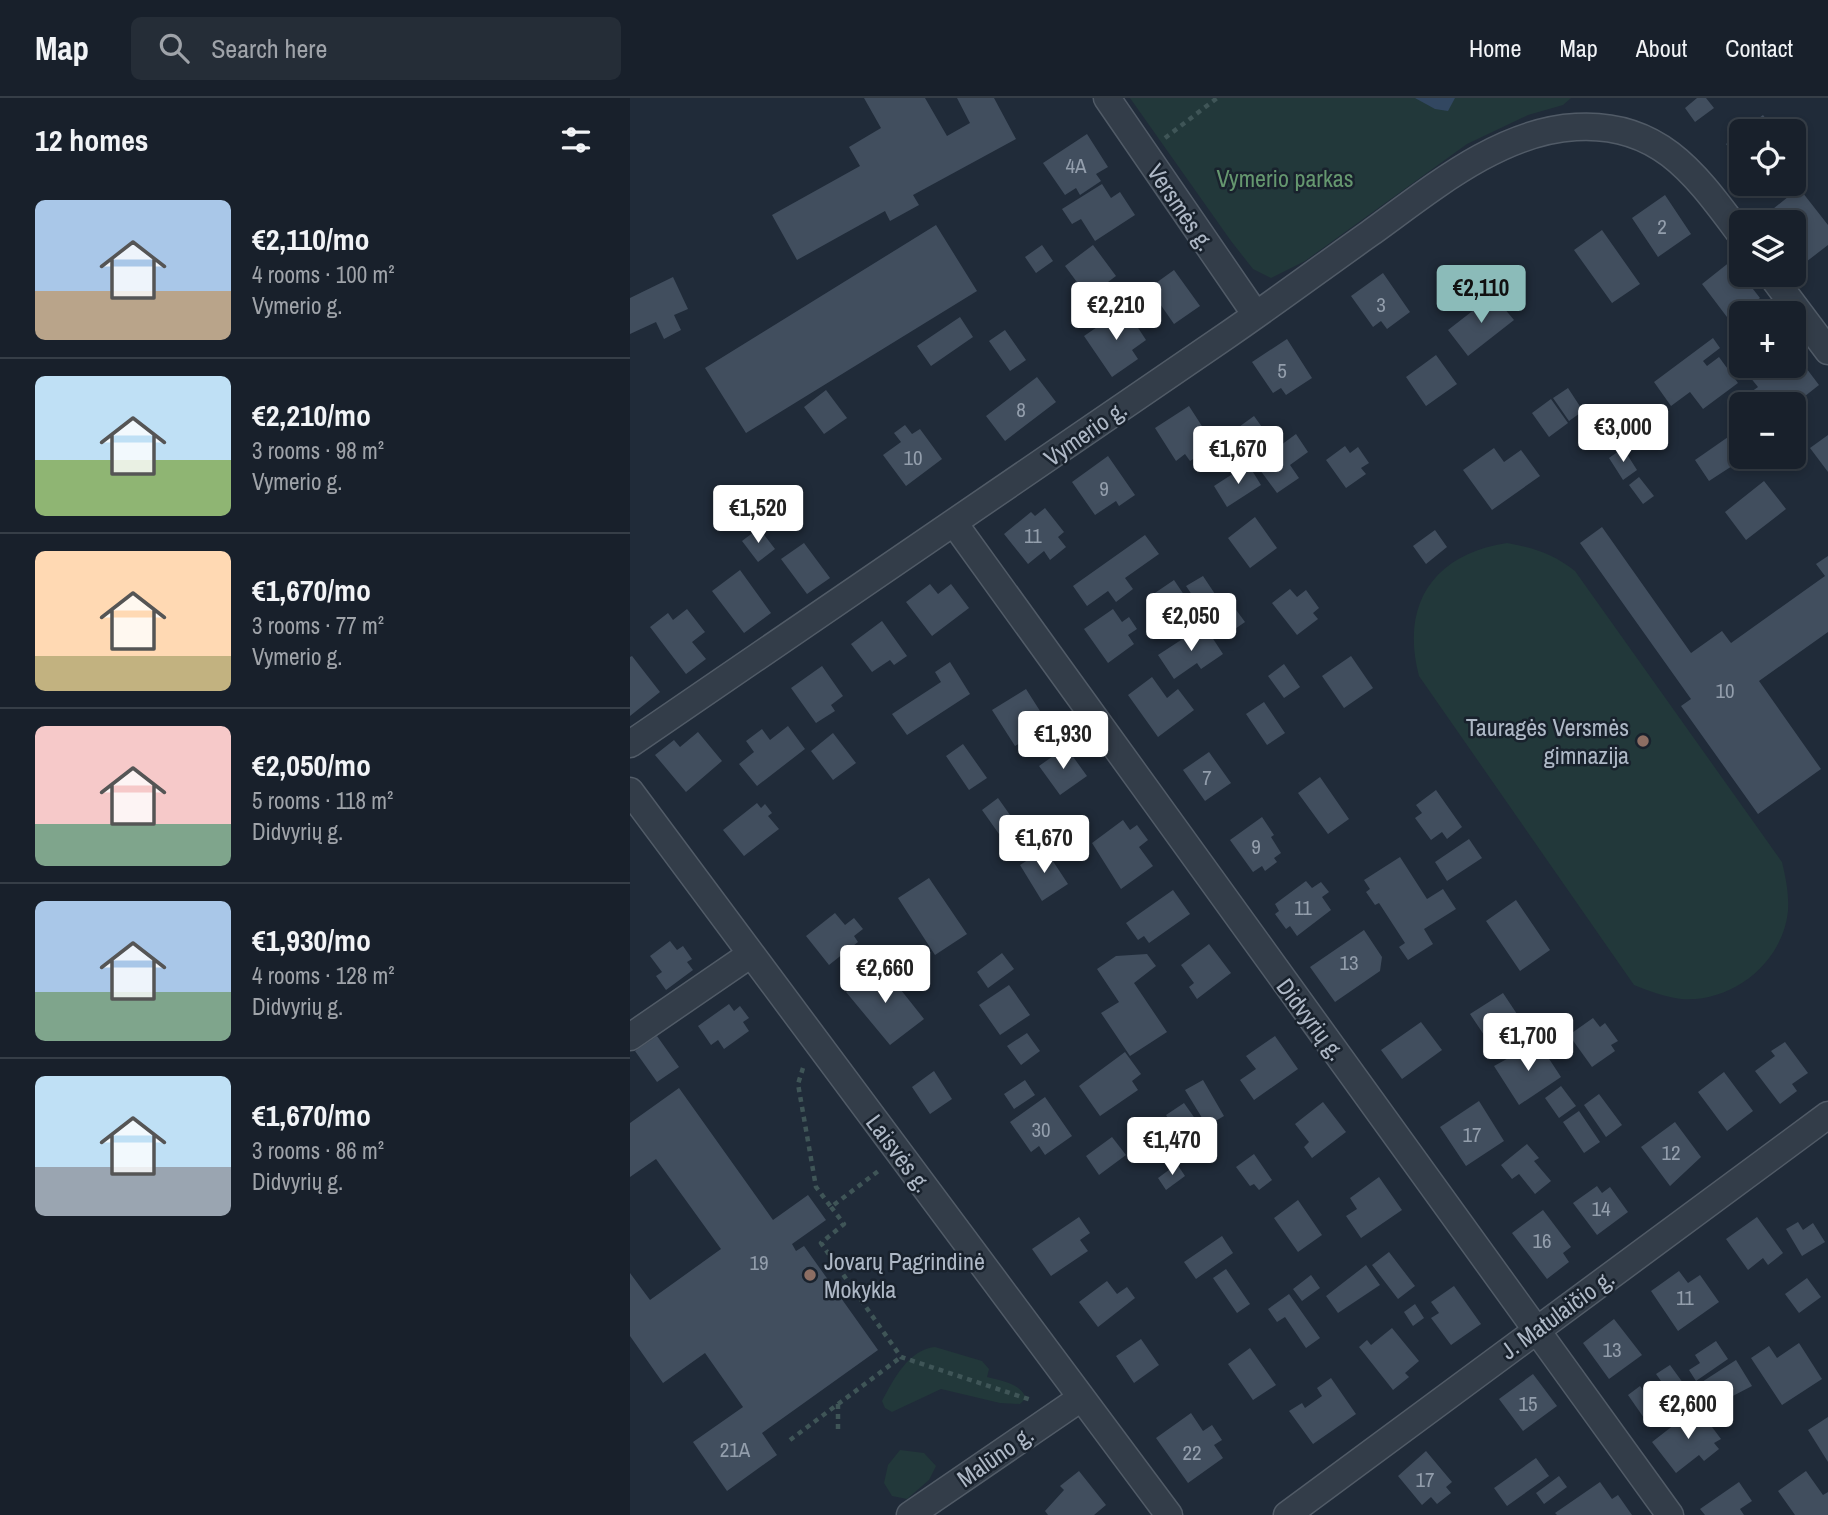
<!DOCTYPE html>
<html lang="en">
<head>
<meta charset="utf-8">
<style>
  :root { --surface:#18202b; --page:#252d37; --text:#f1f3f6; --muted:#9fa3a9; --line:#363e47; --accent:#8bbbb9 }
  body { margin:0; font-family:"Archivo Narrow",sans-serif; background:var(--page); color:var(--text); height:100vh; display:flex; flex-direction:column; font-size:26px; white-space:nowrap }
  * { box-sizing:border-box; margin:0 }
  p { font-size:23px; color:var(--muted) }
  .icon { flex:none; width:38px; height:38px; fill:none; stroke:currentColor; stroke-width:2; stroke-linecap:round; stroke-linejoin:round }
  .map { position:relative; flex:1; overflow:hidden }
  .side { display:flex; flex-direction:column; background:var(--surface); width:630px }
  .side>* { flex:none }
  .controls { position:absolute; left:1099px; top:21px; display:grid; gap:14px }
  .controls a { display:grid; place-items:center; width:77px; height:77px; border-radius:10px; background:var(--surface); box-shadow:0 4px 10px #0003,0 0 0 2px var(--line); font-size:35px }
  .price { position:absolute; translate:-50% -60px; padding:0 16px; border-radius:7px; background:#fff; color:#222; font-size:23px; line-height:46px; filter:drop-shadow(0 2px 4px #0008) }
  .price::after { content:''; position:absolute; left:50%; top:42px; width:21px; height:16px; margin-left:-10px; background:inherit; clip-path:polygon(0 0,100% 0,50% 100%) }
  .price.current { background:var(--accent); color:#111 }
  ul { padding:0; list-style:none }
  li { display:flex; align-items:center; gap:21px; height:175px; padding:0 35px }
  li+li { border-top:2px solid var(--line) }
  li span { display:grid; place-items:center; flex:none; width:196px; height:140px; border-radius:10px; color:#555 }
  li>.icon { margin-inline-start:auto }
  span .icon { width:84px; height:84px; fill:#fffc; stroke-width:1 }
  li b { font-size:30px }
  h2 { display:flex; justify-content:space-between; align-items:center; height:84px; padding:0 35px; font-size:30px }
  header { display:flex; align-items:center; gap:42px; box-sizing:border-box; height:98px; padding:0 35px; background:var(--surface); border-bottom:2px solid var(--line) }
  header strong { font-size:33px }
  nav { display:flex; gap:38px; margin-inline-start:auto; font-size:24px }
  .search { width:490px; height:63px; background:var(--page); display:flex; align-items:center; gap:18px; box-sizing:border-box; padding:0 24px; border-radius:10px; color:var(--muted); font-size:26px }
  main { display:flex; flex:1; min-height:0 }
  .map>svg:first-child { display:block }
  .green { fill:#22383a }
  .water { fill:#324761 }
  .building { fill:#414e5e }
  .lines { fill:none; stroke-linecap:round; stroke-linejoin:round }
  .minor-casing { stroke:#515b67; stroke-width:29 }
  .path { stroke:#3f5557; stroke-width:4.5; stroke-dasharray:5 5; stroke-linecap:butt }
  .minor { stroke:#333d49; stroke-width:26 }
  .education-dot { fill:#8d6e63; stroke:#19222d; stroke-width:2.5 }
  .labels { text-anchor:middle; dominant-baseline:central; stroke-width:5; stroke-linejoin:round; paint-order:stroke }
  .number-label { font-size:21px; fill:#939eac }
  .park-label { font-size:24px; fill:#65976f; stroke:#19222d }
  .street-label { font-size:24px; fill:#aeb8c6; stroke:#19222d }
  .poi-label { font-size:24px; fill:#aeb8c6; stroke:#19222d; text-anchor:end }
</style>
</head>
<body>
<header>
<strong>Map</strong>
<div class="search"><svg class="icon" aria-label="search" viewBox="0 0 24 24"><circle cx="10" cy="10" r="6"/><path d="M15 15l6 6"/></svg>Search here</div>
<nav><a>Home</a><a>Map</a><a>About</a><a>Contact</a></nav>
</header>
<main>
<section class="side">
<h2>12 homes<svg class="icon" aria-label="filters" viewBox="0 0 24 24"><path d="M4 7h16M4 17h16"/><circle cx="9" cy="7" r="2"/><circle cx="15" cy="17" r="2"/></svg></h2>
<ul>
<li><span style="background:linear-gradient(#a9c7e8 65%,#b9a48a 0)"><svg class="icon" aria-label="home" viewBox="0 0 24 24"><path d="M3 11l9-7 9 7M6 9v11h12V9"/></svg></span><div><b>€2,110/mo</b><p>4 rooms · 100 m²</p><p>Vymerio g.</p></div></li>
<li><span style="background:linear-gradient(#bfe0f5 60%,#8fb573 0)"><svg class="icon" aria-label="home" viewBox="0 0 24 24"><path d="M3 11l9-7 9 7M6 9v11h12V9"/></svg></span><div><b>€2,210/mo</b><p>3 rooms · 98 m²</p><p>Vymerio g.</p></div></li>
<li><span style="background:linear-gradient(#ffd9b3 75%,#c2b280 0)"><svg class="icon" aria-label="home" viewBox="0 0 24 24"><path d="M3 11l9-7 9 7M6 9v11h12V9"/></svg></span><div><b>€1,670/mo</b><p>3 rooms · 77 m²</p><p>Vymerio g.</p></div></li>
<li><span style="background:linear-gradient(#f6c9c9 70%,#7fa58c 0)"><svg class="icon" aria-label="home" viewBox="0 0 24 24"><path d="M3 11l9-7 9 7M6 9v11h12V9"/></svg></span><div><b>€2,050/mo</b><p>5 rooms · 118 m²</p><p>Didvyrių g.</p></div></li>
<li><span style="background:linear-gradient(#a9c7e8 65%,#7fa58c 0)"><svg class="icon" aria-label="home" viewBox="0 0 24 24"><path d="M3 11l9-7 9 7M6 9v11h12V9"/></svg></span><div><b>€1,930/mo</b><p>4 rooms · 128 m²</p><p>Didvyrių g.</p></div></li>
<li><span style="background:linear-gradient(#bfe0f5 65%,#9aa5b1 0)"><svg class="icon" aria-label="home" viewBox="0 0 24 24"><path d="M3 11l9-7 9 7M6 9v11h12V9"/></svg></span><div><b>€1,670/mo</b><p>3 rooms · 86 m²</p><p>Didvyrių g.</p></div></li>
</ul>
</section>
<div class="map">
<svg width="1198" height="1417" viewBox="0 0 1198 1417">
  <rect width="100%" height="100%" fill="#202b39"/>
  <path class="green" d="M500 0H941L933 7 898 17 837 46 675 163 641 180 623 171 601 143Z
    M877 445C905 450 923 456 945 473L1152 764C1156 781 1159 796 1158 813 1153 864 1103 905 1051 901 1035 899 1019 893 1004 887L789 578C770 506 804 456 877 445Z
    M305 1249 352 1263 359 1271 357 1279C372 1283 390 1285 396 1300L390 1306 370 1305 311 1291 262 1314 255 1310 252 1303C264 1281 278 1252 305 1249Z
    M270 1352 294 1355 306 1368 299 1382 277 1401 262 1398 254 1385 258 1367Z"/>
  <path class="water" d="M785 0H825L818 13 805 11Z"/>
  <path class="building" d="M234 0H295L317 38 340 25 327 0H364L386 41 283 97 289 107 260 123 255 113 167 162 142 117 230 68 219 49 251 30Z
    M1067 0H1076L1084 10 1065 24 1055 10Z
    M1133 17 1145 33H1112Z
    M1111 34V66L1096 46Z
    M457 36 478 69 466 76 471 83 450 97 446 90 435 97 413 65Z
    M472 86 481 100 490 94 505 117 465 143 451 121 442 126 432 111Z
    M1169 90 1198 127V147L1176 164 1164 148V124H1145L1138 115Z
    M1035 97 1061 136 1028 159 1002 120Z
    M306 127 347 193 116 335 75 270Z
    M972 132 1010 186 982 205 944 152Z
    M412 147 423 163 406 175 395 159Z
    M463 147 486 178 458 199 435 168Z
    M1101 163 1130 200 1100 223 1072 186Z
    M831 170 852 197 833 212 812 185Z
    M544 172 570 208 544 226 519 190Z
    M753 175 780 214 757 231 751 223 743 229 721 198Z
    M43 179 58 211 44 217 51 232 34 241 26 224 0 236V200Z
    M863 197 884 222 838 258 818 232Z
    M495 210 516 242 502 252 508 261 482 279 454 238Z
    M330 219 343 239 301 268 287 248Z
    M375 232 396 262 380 273 359 243Z
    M1083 240 1090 250 1073 263 1077 268 1089 259 1108 285 1073 311 1060 294 1041 308 1024 284Z
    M657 241 682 280 656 297 651 290 643 295 622 264Z
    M1164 254 1189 287 1165 306H1131L1121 294 1128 289 1111 268H1164Z
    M806 257 827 286 796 308 776 279Z
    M407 279 426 304 375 343 356 318Z
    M938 290 953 313 939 323 923 300Z
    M196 292 217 320 194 336 174 309Z
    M921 301 938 325 919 339 902 315Z
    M559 308 579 339 569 345 575 354 560 363 555 356 546 363 525 330Z
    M624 318 647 350 666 336 678 354 660 367 669 380 647 395 602 334Z
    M275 327 282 336 290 331 312 361 276 388 253 357 271 344 264 335Z
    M1111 330V359H1116L1079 383 1065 362Z
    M1198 337V374L1180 350Z
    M715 348 720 355 728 349 739 365 731 370 736 376 716 390 696 362Z
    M864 350 874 364 891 352 910 378 862 412 833 372Z
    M993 350 1007 372 993 382 979 360Z
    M478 358 505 397 489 408 486 403 465 417 442 384Z
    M618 366 631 387 597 409 584 388Z
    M1009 379 1024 398 1013 406 999 387Z
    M1134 383 1156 411 1116 442 1095 414Z
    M415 410 434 434 428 439 436 449 420 462 414 453 398 466 374 436 401 414 405 418Z
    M625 419 647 450 620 470 598 440Z
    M972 429 1061 555 1092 533 1101 545 1195 478 1186 466 1198 458V534L1129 583 1191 671 1128 716 1051 608 1061 601 950 445Z
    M129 430 145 451 128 464 112 443Z
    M805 432 817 449 796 466 783 448Z
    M515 437 529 456 495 480 503 491 486 504 478 493 457 508 443 488Z
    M174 445 200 480 177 496 151 461Z
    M110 472 141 515 114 535 82 493Z
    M573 478 593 508 577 519 556 488Z
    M544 482 571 522 546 539 519 499Z
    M300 486 308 496 321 486 339 510 302 538 276 504Z
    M660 491 667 499 676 492 689 510 683 515 688 521 667 537 642 505Z
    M604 509 615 524 592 540 581 525Z
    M57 511 75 534 62 544 76 561 56 576 20 529 38 515 43 522Z
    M483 511 492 524 499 519 507 531 498 537 504 546 478 565 454 531Z
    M252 523 277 558 264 567 260 562 242 574 221 546Z
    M574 527 593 556 571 571 567 565 544 581 528 557Z
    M2 558 30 594 0 618V559Z
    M721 558 743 590 714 610 692 578Z
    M320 564 340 596 277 637 262 616 311 584 305 574Z
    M654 566 670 589 654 600 638 578Z
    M192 568 213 598 201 607 205 613 186 625 161 590Z
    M522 579 537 600 548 591 564 612 528 639 498 597Z
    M396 591 419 627 385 648 362 612Z
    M634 604 655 635 637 647 616 616Z
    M158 628 175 651 127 688 109 666 124 654 116 643 132 631 140 642Z
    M68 634 92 663 56 694 25 657 44 642 50 649Z
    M203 635 226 665 203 682 181 653Z
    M333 646 357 680 339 692 316 658Z
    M436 649 457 678 430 697 409 668Z
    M579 654 601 685 575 703 553 672Z
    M690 679 719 721 698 736 668 695Z
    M806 692 832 729 817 741 812 734 801 742 785 720 792 715 786 707Z
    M368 700 385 724 369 736 352 712Z
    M127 705 131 710 135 706 142 715 138 718 149 731 114 758 93 732Z
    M632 719 644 737 641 739 651 755 644 760 647 764 635 773 632 768 623 774 600 742Z
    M493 722 500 732 507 727 518 742 509 749 523 768 491 791 462 745Z
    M839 741 852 760 817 783 805 764Z
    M415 751 438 786 412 803 390 767Z
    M770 759 797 801 813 791 826 811 794 831 803 846 778 862 769 849 775 845 749 805 745 807 736 794 740 791 734 782Z
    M299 780 337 836 305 857 268 800Z
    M676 783 682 790 691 784 699 794 692 799 701 812 667 838 660 828 656 831 645 816 649 813 645 806Z
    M543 792 560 816 519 845 514 838 508 842 496 825Z
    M886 802 920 852 890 873 856 823Z
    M205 815 215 827 224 820 233 831 224 838 228 844 199 867 176 838Z
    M734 832 752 859 750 873 705 904 680 869Z
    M40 843 47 852 53 848 62 861 57 864 63 872 36 892 26 878 32 874 20 858Z
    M579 846 601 875 567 901 559 889 564 885 551 867Z
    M372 855 384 871 358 890 347 874Z
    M517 856 526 868 504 885 537 934 500 958 471 915 489 904 467 871 486 858Z
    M252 868 294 921 260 947 216 894Z
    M379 887 400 917 370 937 349 907Z
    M873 895 893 925 860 946 840 916Z
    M99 906 104 913 110 908 119 920 113 924 119 933 94 951 88 942 81 947 68 928Z
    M963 920 970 929 975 925 988 943 981 947 985 953 962 969 939 937Z
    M791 924 812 952 772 981 751 952Z
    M397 935 410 953 391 967 377 948Z
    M27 938 49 969 27 984 5 953Z
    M645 938 668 971 624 1002 610 982 626 971 616 958Z
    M908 944 931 979 889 1007 864 968Z
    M1155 944 1178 975 1162 986 1167 993 1150 1006 1125 973 1145 958 1141 953Z
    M495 954 511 976 502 983 508 992 470 1018 449 988Z
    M304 973 322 1001 300 1016 282 989Z
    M1094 974 1123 1013 1097 1033 1068 994Z
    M395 982 405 997 384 1011 374 996Z
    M573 982 594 1018 577 1028 555 992Z
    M931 988 946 1008 929 1020 915 1000Z
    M49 990 143 1122 178 1097 196 1122 162 1146 166 1153 174 1148 248 1252 132 1335 147 1357 97 1393 63 1344 113 1309 75 1255 33 1285 0 1238V1175L20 1202 91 1151 26 1061 0 1079V1025Z
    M969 996 992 1027 976 1039 954 1007Z
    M415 999 442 1038 415 1057 409 1048 401 1054 380 1024Z
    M849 1003 874 1043 836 1068 810 1029Z
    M693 1004 716 1034 682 1060 674 1049 679 1044 665 1026Z
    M554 1005 566 1022 547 1034 536 1017Z
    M949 1013 970 1044 954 1055 933 1024Z
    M1045 1024 1071 1059 1040 1088 1011 1049Z
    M482 1039 496 1057 469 1077 456 1058Z
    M897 1046 909 1060 904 1063 921 1083 905 1096 889 1076 882 1081 871 1067Z
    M624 1056 642 1082 629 1092 624 1086 620 1088 606 1069Z
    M547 1066 555 1078 536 1092 528 1080Z
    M749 1079 772 1112 731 1140 716 1118 727 1111 720 1100Z
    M967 1088 972 1095 980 1089 998 1114 967 1137 943 1105Z
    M668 1102 692 1137 668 1154 644 1120Z
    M913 1112 941 1149 933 1155 939 1164 917 1181 882 1135Z
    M449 1119 460 1135 450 1142 458 1153 421 1178 402 1151Z
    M1127 1119 1153 1155 1138 1167 1133 1160 1118 1172 1096 1141Z
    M1168 1124 1173 1132 1183 1125 1195 1144 1172 1158 1156 1131Z
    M592 1138 603 1155 566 1181 554 1164Z
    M759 1154 785 1188 768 1201 742 1167Z
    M736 1167 750 1187 708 1215 696 1198Z
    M596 1171 620 1206 607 1215 583 1180Z
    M1049 1173 1058 1185 1070 1177 1089 1204 1048 1233 1021 1193Z
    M681 1177 690 1190 672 1203 663 1191Z
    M1177 1180 1191 1199 1169 1215 1155 1196Z
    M477 1183 487 1196 497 1189 505 1200 468 1229 449 1204Z
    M824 1188 851 1226 821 1247 801 1220 809 1215 801 1204Z
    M659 1196 690 1240 676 1250 655 1219 647 1224 638 1211Z
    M785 1206 794 1220 783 1228 774 1214Z
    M984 1221 1012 1257 979 1281 953 1245Z
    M762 1230 789 1263 775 1275 779 1279 763 1292 729 1249 737 1242 741 1247Z
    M511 1241 529 1267 504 1285 486 1258Z
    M1086 1243 1098 1261 1066 1283 1059 1272 1070 1265 1065 1257Z
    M1169 1245 1192 1281 1152 1307 1121 1260 1139 1248 1147 1260Z
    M620 1250 646 1287 623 1302 598 1266Z
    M1106 1262 1122 1288 1097 1301 1092 1293 1071 1306 1061 1291Z
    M1040 1267 1056 1289 1014 1320 998 1297 1010 1288 1015 1295 1031 1283 1026 1276Z
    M903 1276 927 1308 893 1333 869 1301Z
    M701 1280 726 1316 683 1346 659 1313 672 1305 675 1310 692 1298 687 1290Z
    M1067 1309 1091 1341 1084 1345 1089 1351 1074 1363 1069 1357 1046 1375 1022 1344Z
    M561 1315 573 1333 582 1327 592 1342 584 1347 593 1360 558 1385 526 1340Z
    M1198 1319V1364L1178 1332Z
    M796 1353 822 1384 816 1389 821 1395 807 1406 801 1399 792 1407 768 1378Z
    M906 1360 919 1378 877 1408 864 1390Z
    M449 1373 476 1407 464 1417H418L415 1413 434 1392 430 1388Z
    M1176 1373 1193 1397 1198 1394V1417H1165L1148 1393Z
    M929 1378 937 1389 914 1406 906 1395Z
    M970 1384 982 1401 988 1397 1002 1417H927L925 1415Z
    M1109 1384 1122 1403 1110 1411 1114 1417H1075L1070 1411Z"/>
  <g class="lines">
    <g class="minor-casing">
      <path id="minor" d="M477 0 626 217
        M1141 177 1198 253
        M324 425 1040 1417
        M0 646C199 510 398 374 596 238 644 205 691 170 739 136 799 93 869 33 946 29 1030 24 1066 77 1111 137
        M0 693 539 1417
        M0 939 121 856
        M280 1417 451 1300
        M657 1417 1198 1017"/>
    </g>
    <path class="path" d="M535 40 587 0
      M173 970 168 986 186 1089 201 1109 251 1071
      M201 1109 214 1126 191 1145 271 1259 401 1302
      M208 1331V1306
      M160 1342 271 1259"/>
    <use href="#minor" class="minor"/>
  </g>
  <g class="education-dot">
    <circle cx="1013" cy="643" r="7"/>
    <circle cx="180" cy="1177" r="7"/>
  </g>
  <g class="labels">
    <g class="number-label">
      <text x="446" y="67">4A</text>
      <text x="1032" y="128">2</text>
      <text x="751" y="206">3</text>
      <text x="652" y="272">5</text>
      <text x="391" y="311">8</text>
      <text x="283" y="359">10</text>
      <text x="474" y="390">9</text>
      <text x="403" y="437">11</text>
      <text x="1095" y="592">10</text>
      <text x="577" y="679">7</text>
      <text x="626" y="748">9</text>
      <text x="673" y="809">11</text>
      <text x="719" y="864">13</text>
      <text x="411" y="1031">30</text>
      <text x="842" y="1036">17</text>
      <text x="1041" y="1054">12</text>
      <text x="971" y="1110">14</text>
      <text x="912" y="1142">16</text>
      <text x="129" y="1164">19</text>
      <text x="1055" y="1199">11</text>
      <text x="982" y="1251">13</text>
      <text x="898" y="1305">15</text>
      <text x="105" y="1351">21A</text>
      <text x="562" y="1354">22</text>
      <text x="795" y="1381">17</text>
    </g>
    <g class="park-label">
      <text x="655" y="80">Vymerio parkas</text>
    </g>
    <g class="street-label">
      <text transform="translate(551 109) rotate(56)">Versmės g.</text>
      <text transform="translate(455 335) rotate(-35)">Vymerio g.</text>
      <text transform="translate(681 921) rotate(53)">Didvyrių g.</text>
      <text transform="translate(269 1055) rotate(53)">Laisvės g.</text>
      <text transform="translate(927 1216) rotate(-36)">J. Matulaičio g.</text>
      <text transform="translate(365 1358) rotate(-35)">Malūno g.</text>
    </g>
    <g class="poi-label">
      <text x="999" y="629">Tauragės Versmės<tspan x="999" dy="28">gimnazija</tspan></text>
      <text x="194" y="1163" text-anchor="start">Jovarų Pagrindinė<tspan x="194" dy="28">Mokykla</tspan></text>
    </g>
  </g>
</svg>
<div class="controls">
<a><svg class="icon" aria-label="locate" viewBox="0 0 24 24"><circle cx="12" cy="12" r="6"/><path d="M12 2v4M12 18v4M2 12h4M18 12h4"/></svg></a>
<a><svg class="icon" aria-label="layers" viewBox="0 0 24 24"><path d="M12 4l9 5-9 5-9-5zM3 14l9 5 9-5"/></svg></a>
<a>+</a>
<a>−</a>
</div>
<b class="price current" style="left:851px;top:227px">€2,110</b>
<b class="price" style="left:486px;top:244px">€2,210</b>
<b class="price" style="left:993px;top:366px">€3,000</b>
<b class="price" style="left:608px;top:388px">€1,670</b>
<b class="price" style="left:128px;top:447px">€1,520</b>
<b class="price" style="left:561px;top:555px">€2,050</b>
<b class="price" style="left:433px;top:673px">€1,930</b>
<b class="price" style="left:414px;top:777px">€1,670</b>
<b class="price" style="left:255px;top:907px">€2,660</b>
<b class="price" style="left:898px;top:975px">€1,700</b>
<b class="price" style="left:542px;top:1079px">€1,470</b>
<b class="price" style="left:1058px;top:1343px">€2,600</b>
</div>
</main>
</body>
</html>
